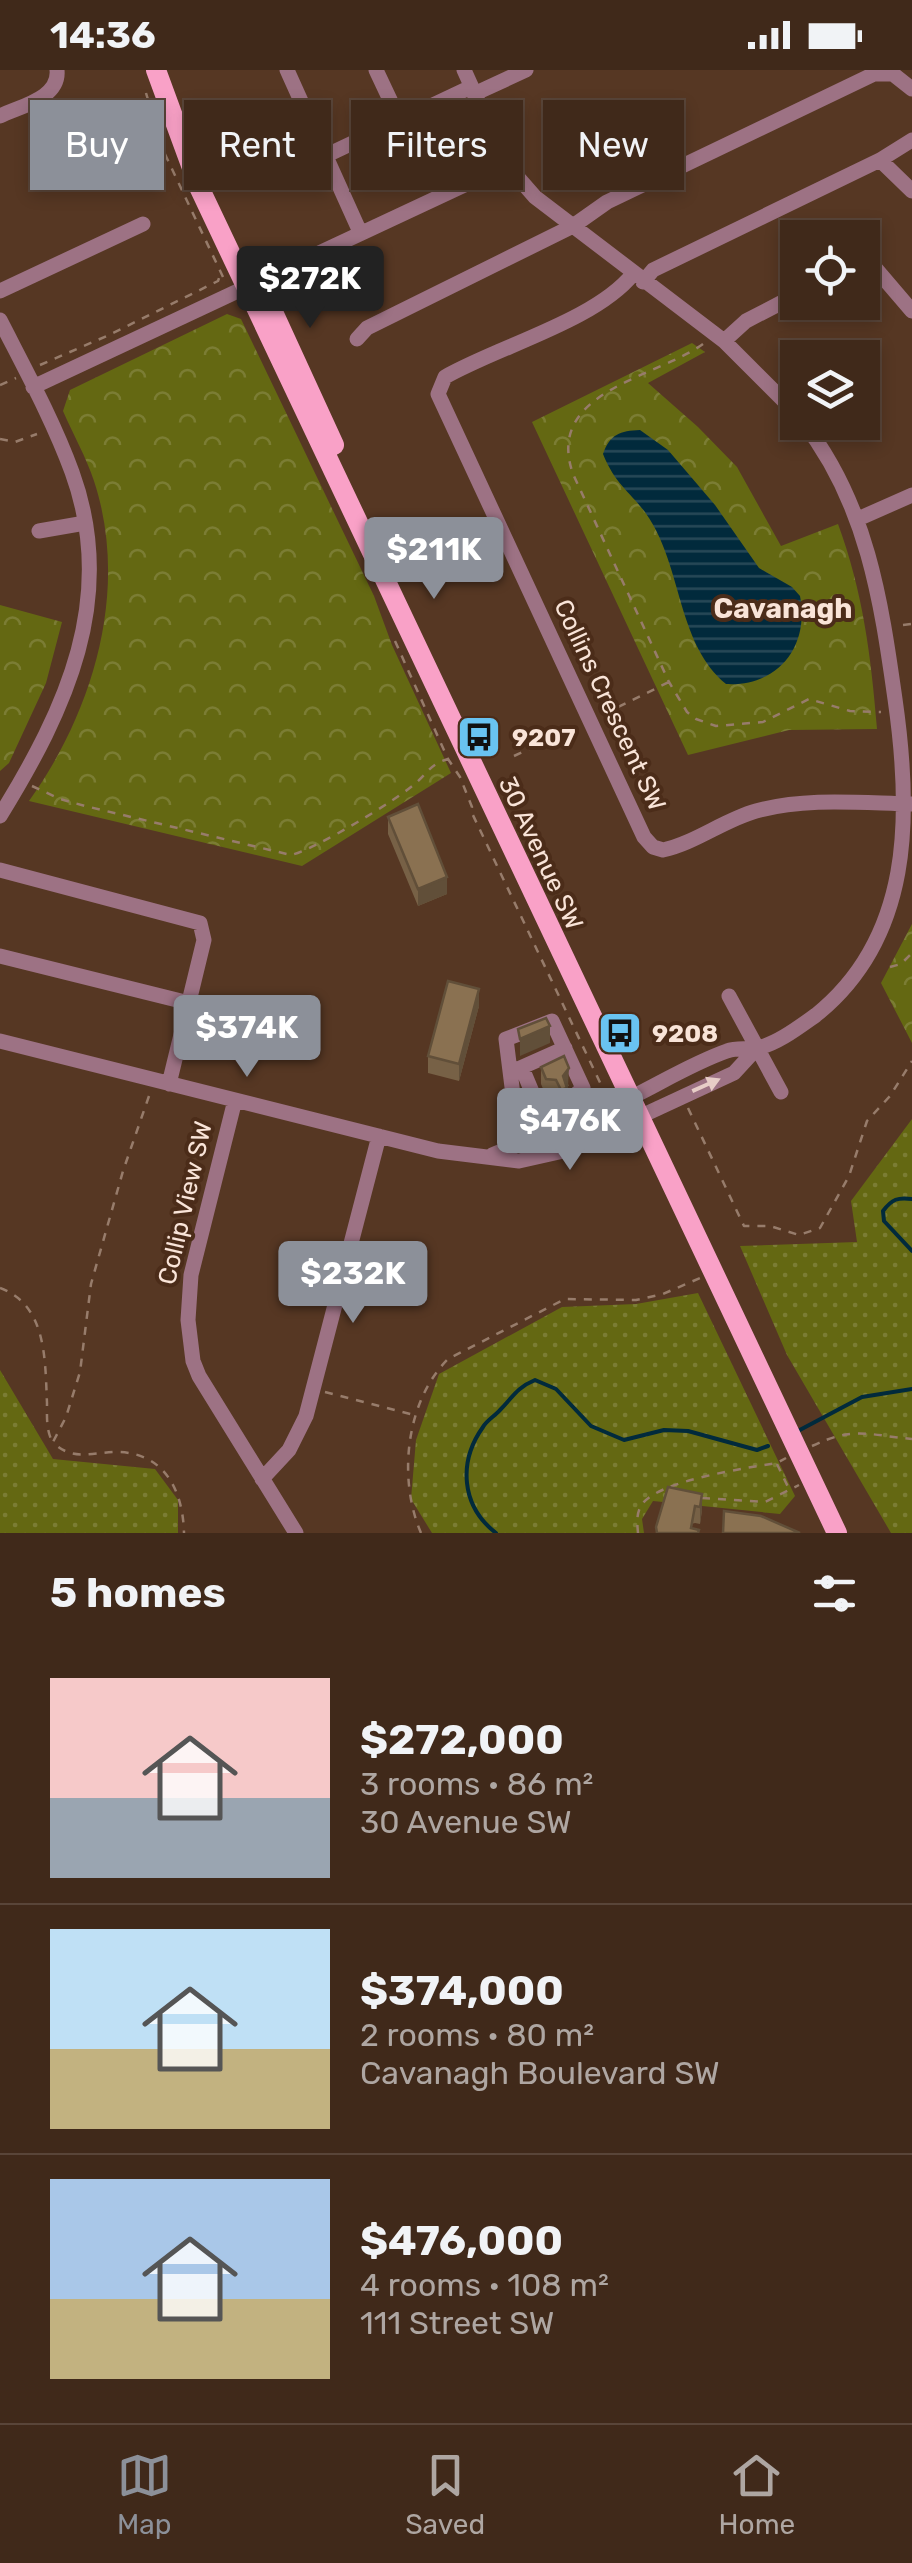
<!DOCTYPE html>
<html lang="en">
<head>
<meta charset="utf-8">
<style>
  :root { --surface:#40291a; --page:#4b3527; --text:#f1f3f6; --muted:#aea6a2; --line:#594539; --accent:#8c9099 }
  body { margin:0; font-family:Rubik,sans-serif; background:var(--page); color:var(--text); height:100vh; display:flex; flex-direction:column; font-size:38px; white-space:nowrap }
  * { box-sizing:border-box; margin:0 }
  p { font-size:32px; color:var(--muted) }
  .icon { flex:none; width:55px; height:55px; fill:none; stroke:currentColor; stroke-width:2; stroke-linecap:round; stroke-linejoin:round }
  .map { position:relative; height:1463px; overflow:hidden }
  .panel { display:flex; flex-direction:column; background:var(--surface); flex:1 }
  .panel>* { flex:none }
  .guide { position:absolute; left:30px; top:30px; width:852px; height:90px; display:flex; gap:20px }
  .controls { position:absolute; left:780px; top:150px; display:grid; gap:20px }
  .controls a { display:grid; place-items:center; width:100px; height:100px; border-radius:0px; background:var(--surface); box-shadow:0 5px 15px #0003,0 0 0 2px var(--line); font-size:50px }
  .price { position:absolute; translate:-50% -85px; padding:0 22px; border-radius:10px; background:var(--accent); color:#fff; font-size:32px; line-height:65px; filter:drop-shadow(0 2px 5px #0008) }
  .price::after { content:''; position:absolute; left:50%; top:60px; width:30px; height:22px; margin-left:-15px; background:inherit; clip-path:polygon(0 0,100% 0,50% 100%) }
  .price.on { background:#222; color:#fff }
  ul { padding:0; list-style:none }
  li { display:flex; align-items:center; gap:30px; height:250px; padding:0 50px }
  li+li { border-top:2px solid var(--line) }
  li span { display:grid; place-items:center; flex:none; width:280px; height:200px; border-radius:0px; color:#555 }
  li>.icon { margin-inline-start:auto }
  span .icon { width:120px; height:120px; fill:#fffc; stroke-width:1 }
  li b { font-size:42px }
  h2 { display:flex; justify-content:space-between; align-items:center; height:120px; padding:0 50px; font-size:42px }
  .tag { padding:0 35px; border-radius:0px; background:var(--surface); box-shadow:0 5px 15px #0003,0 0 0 2px var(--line); font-size:35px; line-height:90px }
  .tag.on { background:var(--accent); color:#fff }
  .status { display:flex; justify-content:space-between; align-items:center; height:70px; padding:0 50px; background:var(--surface); direction:ltr }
  .status svg { height:28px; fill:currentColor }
  .tabs { display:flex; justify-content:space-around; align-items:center; height:140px; border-top:2px solid var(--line); background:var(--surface); font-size:28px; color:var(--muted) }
  .tabs a { display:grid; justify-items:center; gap:5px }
  .tabs .on { color:var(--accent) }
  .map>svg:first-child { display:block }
  .grass { fill:url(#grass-dots) }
  .forest { fill:url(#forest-crowns) }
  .water { fill:url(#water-rules) }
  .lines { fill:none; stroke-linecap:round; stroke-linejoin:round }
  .stream { stroke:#012a3c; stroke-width:4 }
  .path { stroke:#977c6b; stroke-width:2.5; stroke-dasharray:8 8; stroke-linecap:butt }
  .minor { stroke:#9d7284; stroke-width:15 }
  .major { stroke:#f9a1c7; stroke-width:20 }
  .wall { fill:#776146 }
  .shaded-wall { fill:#614f39 }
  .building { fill:#8a7151; stroke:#614f39; stroke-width:2.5 }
  .oneway { fill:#e7cdc7 }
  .labels { text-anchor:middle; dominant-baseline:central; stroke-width:8; stroke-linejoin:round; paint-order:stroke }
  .street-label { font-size:25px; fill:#f9e4d8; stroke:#4b2c19 }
  .poi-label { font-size:25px; font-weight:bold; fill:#f9e4d8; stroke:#4b2c19; text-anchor:start }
  .neighbourhood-label { font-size:28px; font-weight:bold; fill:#f9e4d8; stroke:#4b2c19 }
</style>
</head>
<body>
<div class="status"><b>14:36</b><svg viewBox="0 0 49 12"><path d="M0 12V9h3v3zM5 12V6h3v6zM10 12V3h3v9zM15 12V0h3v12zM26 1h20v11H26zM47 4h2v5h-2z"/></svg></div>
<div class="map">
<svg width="912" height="1463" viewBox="0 0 912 1463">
  <defs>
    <pattern id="grass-dots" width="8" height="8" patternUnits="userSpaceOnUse" patternTransform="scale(2.5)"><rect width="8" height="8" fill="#646812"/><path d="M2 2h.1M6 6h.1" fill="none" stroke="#7b7d34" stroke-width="1.8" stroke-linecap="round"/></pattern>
    <pattern id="forest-crowns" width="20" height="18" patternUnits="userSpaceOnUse" patternTransform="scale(2.5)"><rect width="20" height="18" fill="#646812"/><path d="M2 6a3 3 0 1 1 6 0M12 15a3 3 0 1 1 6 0" fill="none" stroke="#7b7d34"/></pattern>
    <pattern id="water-rules" width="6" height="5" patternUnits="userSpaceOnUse" patternTransform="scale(2.5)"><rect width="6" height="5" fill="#012a3c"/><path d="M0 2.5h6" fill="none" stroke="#274957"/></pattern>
  </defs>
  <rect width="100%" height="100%" fill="#563723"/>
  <path class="grass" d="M912 1049V1463H891L787 1285 740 1176 857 1172 851 1131Z
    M698 1223 795 1426 780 1444 653 1431 642 1449 644 1463H432L411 1429 416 1370 439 1304 562 1237 636 1234Z
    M0 1300 53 1389 155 1399 178 1430V1463H0Z"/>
  <path class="forest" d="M227 244 241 249 374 526 392 575 451 703 302 796 29 731C93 642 130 520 94 411 86 387 73 364 63 341L70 320Z
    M692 273 705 282 648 313 698 357 737 397 781 476 838 454C863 522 871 586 877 659L789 660 688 685 532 352Z
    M0 535 62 552 46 613 9 693 0 701Z
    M912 854V973L881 913Z"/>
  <path class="water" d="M640 360 668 380 715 435 759 498 792 517 800 526C810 577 777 617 726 614 679 575 682 504 652 453 636 425 617 419 603 384 610 364 620 361 640 360Z"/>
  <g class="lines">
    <path class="stream" d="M912 1129C898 1127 892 1129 883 1141L884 1151 912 1181
      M796 1362 862 1327 912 1319
      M496 1463C461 1436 458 1392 483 1357 487 1350 495 1346 500 1340 513 1327 516 1318 535 1310L556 1319 591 1356 624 1370 664 1360 688 1361 757 1380 768 1376"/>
    <path class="path" d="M146 23 163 80 223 207
      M703 274C656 308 544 321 573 404L669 612 687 642 696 649 716 656 763 652 809 629 850 641 881 642
      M40 295 109 265 218 211 219 208
      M0 315 16 308
      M0 369 15 372 37 364
      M903 555 912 554
      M395 571 448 689 460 707 472 737 471 741 605 1023
      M604 644 669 612
      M514 686 576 657
      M32 716 60 729 85 736 291 785C314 780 399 729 417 712 429 701 431 694 448 689
      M890 897 901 894 912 883
      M149 1026 123 1101 91 1214 80 1302 66 1347 53 1372C71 1391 91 1383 114 1382 164 1381 183 1420 184 1463
      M688 1038 744 1156H770L799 1165 820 1158 849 1106 867 1051 890 1026 912 991
      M0 1218C47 1235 45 1290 47 1333 47 1346 46 1359 52 1371
      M325 1322 414 1345
      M812 1376C854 1356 868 1365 912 1369
      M777 1394 789 1419
      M702 1428 765 1432 799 1415
      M421 1463C398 1410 405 1332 448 1289L565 1229 636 1230 663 1224 700 1208
      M638 1463C637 1452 636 1442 643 1433 662 1410 746 1398 777 1393L786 1388"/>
    <path class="minor" d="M287 0 360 162
      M376 0 400 51
      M464 0 507 95
      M474 24 526 0
      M0 46C21 36 60 28 57 0
      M325 86 471 17
      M880 90 912 121
      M862 193 876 199 912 241
      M633 204C595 251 499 276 445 307L438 324 644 767 653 777 663 780C695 773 724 750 756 741 806 727 861 733 912 734
      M643 212 653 200 880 90 912 70
      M0 221 143 154
      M0 250C25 299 53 350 72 402 118 528 66 639 0 746
      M357 269 367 258 573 156 607 132 874 4H893L912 19
      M724 271 746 251 798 224
      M33 317 507 95 535 127 724 271 798 345
      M858 449 912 425
      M39 461 85 453
      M0 800 200 853 204 870 169 1014
      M0 886 189 933
      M729 926 781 1022
      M0 971 438 1081 519 1091 568 1080 734 1003 757 978
      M522 998 540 1041
      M511 1002 565 978
      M235 1030 191 1205 188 1250 193 1291 199 1306 296 1463
      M550 1036 519 1047 515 1041 506 969 552 951 583 1018 574 1026
      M492 1085C511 1076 530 1072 549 1065 570 1057 591 1046 611 1037 650 1020 687 995 727 981 737 977 747 980 757 978 777 974 799 957 816 945 912 868 912 747 895 629 881 530 867 434 803 352
      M262 1409 289 1380 306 1346 379 1066"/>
    <path class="major" d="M156 0 199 117 837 1463
      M267 229 334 375"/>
  </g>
  <path class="wall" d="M388 747 447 824 418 836 388 764Z
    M479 936 459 1011 428 1003V986Z
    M541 997 569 1015 567 1018V1034L561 1037 556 1027 546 1026 541 1014Z
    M702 1424V1440L700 1454 695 1453 656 1463Z"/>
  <path class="shaded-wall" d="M447 807V824L418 836V819Z
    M479 919V936L459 1011V994Z
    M550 956V973L520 986V969Z
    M569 998 567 1034 561 1037 563 1006Z
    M702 1424V1440L700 1454V1437Z"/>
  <path class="building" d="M418 734 447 807 418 819 388 747Z
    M448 911 479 919 459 994 428 986Z
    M546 948 550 956 520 969 518 959Z
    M564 986 569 998 563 1006 567 1018 561 1020 556 1010 546 1009 541 997Z
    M668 1417 702 1424 700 1437 695 1436 691 1458 699 1460 698 1463H657L656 1457Z
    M724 1441 761 1446 800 1463H723Z"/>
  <defs><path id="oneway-solid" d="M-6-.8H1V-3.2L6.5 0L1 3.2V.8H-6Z" transform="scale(2.5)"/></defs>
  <use class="oneway" href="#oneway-solid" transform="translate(706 1015) rotate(-24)"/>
  <defs>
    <g id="bus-square" transform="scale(2.25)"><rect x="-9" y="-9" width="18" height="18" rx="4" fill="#69c3f1" stroke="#4b2c19"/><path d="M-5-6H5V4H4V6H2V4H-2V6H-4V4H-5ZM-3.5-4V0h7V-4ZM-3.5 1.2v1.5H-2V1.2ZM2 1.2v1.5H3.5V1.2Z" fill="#111"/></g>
  </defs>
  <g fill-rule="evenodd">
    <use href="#bus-square" x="479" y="667"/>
    <use href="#bus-square" x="620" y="963"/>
  </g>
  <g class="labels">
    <g class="street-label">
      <text transform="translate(610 635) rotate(65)">Collins Crescent SW</text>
      <text transform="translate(541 783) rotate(65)">30 Avenue SW</text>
      <text transform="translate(185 1133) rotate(-77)">Collip View SW</text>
    </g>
    <g class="poi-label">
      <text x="512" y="667">9207</text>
      <text x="652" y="963">9208</text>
    </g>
    <g class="neighbourhood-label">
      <text x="783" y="538">Cavanagh</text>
    </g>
  </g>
</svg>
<div class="controls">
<a><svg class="icon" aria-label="locate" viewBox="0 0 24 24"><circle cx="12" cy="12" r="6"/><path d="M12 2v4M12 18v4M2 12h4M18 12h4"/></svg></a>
<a><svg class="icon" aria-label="layers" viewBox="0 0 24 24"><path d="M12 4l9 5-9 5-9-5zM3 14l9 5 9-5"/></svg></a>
</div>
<b class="price on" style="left:310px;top:261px">$272K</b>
<b class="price" style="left:434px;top:532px">$211K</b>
<b class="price" style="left:247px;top:1010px">$374K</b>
<b class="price" style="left:570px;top:1103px">$476K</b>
<b class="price" style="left:353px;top:1256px">$232K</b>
<div class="guide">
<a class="tag on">Buy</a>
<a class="tag">Rent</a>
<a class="tag">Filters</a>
<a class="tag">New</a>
</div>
</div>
<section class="panel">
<h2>5 homes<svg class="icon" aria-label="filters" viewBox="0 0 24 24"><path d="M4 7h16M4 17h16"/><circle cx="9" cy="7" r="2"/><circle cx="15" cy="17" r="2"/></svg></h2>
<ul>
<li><span style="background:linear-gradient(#f6c9c9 60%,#9aa5b1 0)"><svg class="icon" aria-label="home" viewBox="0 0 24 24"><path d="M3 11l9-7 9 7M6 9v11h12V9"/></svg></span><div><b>$272,000</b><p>3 rooms · 86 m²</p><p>30 Avenue SW</p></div></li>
<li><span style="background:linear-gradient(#bfe0f5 60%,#c2b280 0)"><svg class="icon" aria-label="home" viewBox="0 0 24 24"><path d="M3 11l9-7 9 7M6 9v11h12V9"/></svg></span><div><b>$374,000</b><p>2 rooms · 80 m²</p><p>Cavanagh Boulevard SW</p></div></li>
<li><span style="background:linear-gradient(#a9c7e8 60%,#c2b280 0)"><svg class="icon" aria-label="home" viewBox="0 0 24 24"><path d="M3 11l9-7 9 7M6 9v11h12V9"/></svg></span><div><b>$476,000</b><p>4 rooms · 108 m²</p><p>111 Street SW</p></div></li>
</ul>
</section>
<nav class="tabs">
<a class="on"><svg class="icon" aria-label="map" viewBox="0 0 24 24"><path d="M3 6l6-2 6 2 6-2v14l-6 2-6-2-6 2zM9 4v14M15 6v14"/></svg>Map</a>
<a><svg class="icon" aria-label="saved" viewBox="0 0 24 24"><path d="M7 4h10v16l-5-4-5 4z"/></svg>Saved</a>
<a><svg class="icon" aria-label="home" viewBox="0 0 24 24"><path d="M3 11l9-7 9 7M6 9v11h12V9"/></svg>Home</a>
</nav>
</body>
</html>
